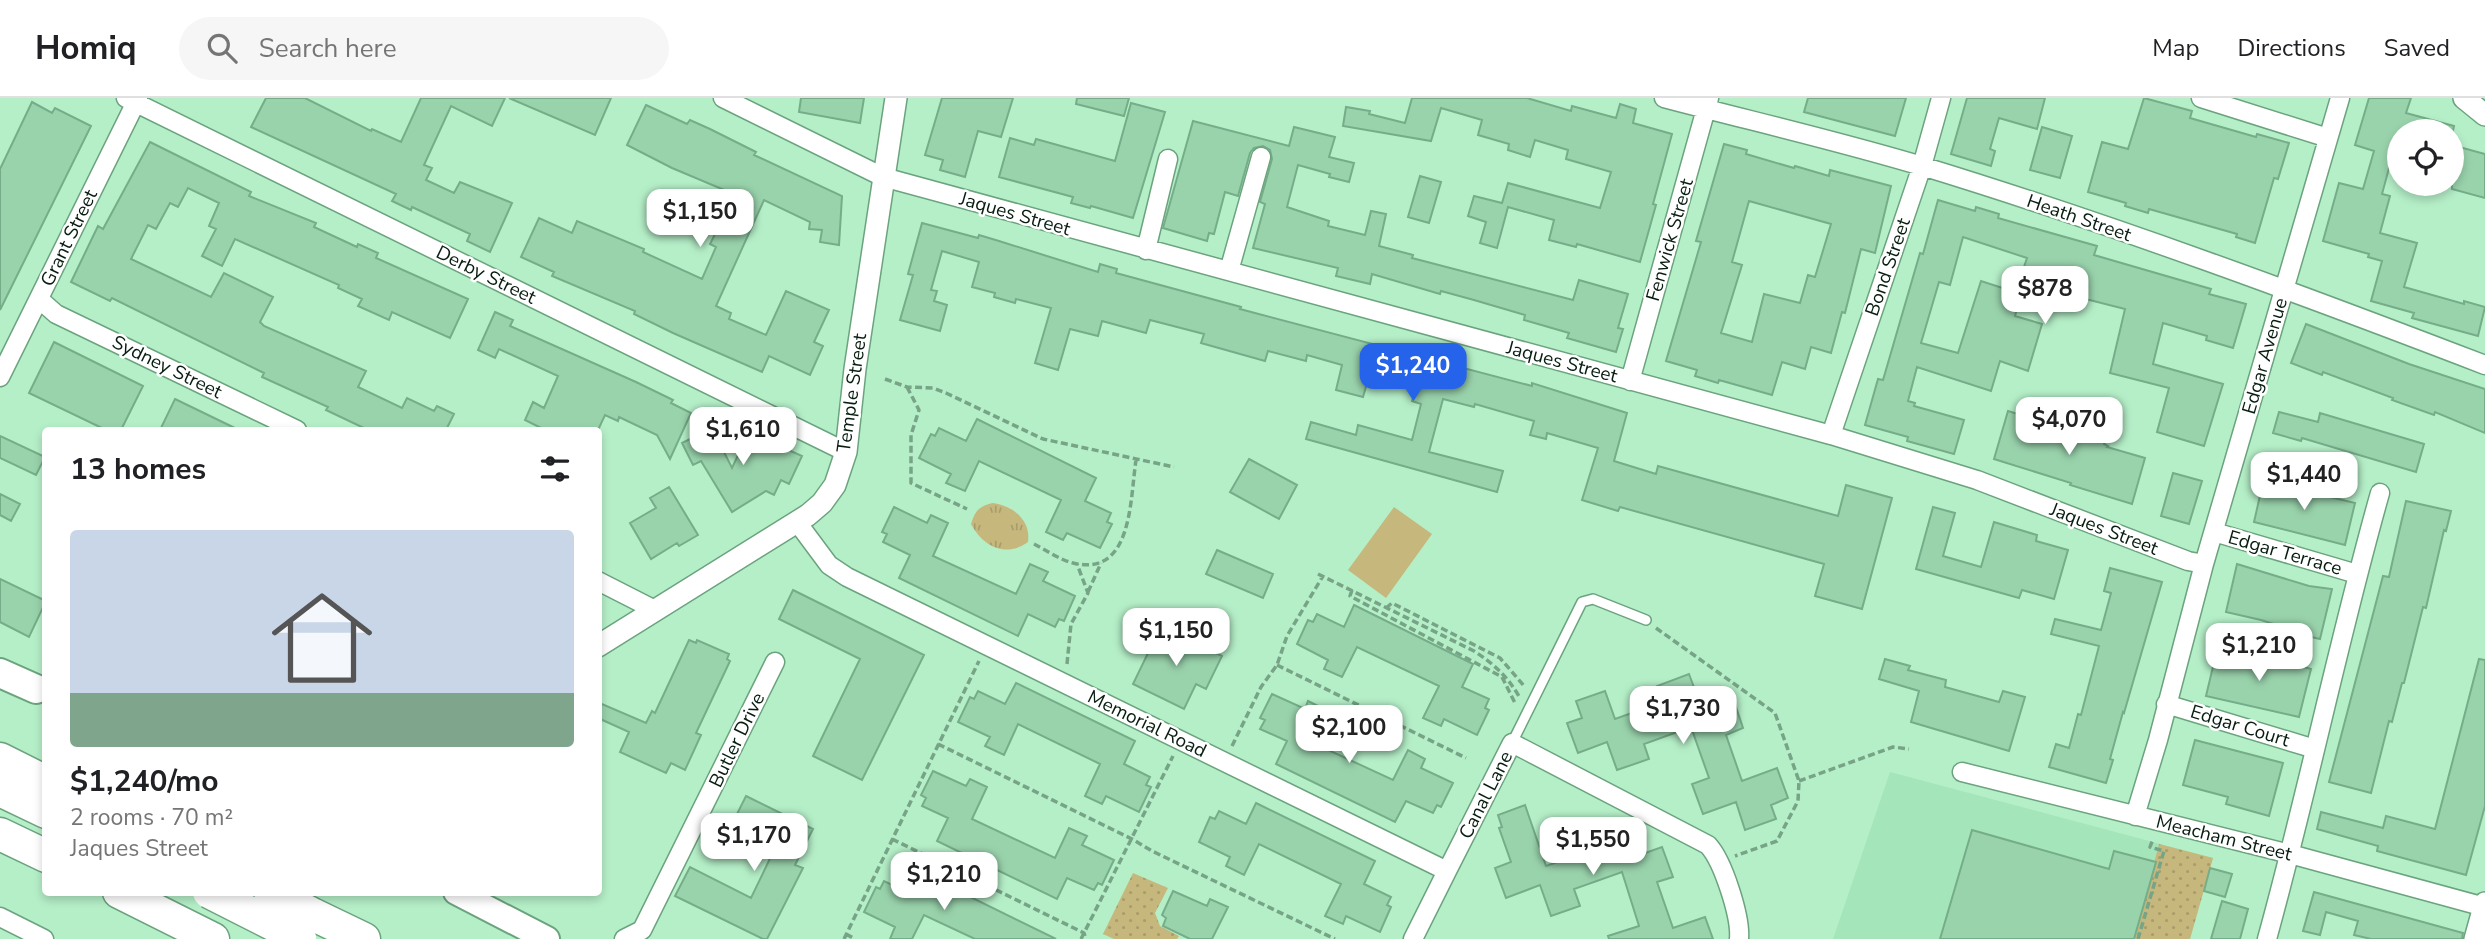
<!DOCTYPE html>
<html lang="en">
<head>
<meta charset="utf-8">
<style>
  :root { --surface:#fff; --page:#f6f6f6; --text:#202124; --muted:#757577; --line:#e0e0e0; --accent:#2563eb }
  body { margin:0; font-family:"Nunito Sans",sans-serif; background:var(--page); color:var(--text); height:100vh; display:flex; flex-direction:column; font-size:26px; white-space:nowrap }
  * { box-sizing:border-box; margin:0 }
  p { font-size:23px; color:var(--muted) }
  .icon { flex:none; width:38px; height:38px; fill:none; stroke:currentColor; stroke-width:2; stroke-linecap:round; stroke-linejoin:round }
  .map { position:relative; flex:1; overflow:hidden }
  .sheet { position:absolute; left:42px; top:329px; width:560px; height:469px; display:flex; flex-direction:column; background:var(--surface); border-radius:7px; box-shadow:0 4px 10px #0003 }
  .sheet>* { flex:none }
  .controls { position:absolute; left:2387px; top:21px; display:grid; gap:14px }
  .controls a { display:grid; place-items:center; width:77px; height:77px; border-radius:50%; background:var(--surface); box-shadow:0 4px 10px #0003; font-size:35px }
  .price { position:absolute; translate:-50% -60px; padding:0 16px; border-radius:14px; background:#fff; color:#222; font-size:23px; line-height:46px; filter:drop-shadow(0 2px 4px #0008) }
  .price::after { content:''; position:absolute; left:50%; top:42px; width:21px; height:16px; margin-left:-10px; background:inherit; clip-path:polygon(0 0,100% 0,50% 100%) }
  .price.current { background:var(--accent); color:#fff }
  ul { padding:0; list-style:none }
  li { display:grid; align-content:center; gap:14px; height:371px; padding:0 28px }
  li+li { border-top:2px solid var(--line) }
  li span { display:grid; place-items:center; height:217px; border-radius:7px; color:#555 }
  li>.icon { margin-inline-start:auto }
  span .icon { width:126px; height:126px; fill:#fffc; stroke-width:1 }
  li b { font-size:30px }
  h2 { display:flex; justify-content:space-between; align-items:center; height:84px; padding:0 28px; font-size:30px }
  header { display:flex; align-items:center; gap:42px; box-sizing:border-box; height:98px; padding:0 35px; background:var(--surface); border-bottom:2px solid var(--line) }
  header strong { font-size:33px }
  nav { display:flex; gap:38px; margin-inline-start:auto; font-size:24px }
  .search { width:490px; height:63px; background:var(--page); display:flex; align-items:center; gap:18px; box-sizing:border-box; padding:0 24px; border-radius:38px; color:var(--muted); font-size:26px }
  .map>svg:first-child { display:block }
  .built { fill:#a4e5ba }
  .grass { fill:url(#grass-tufts) }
  .park { fill:url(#park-dots) }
  .pitch { fill:#c6b77d }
  .building { fill:#99d3ac; stroke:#75ad88; stroke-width:2; fill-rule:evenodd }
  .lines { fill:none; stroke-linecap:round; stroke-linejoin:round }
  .service-casing { stroke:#6ba37e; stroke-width:12 }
  .minor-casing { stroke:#6ba37e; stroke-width:21 }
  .tertiary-casing { stroke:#6ba37e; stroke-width:24 }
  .secondary-casing { stroke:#6ba37e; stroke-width:28 }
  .trunk-casing { stroke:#6ba37e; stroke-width:32 }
  .motorway-casing { stroke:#6ba37e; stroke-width:35 }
  .path { stroke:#77a486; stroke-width:3.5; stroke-dasharray:7 3.5; stroke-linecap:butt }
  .service { stroke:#fff; stroke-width:9 }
  .minor { stroke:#fff; stroke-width:18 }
  .tertiary { stroke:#fff; stroke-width:21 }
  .secondary { stroke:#fff; stroke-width:24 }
  .trunk { stroke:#fff; stroke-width:28 }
  .motorway { stroke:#fff; stroke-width:32 }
  .motorway-bridge-casing { stroke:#6ba37e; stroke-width:35; stroke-linecap:butt }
  .motorway-bridge { stroke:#fff; stroke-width:32 }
  .labels { text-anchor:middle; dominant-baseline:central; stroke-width:5; stroke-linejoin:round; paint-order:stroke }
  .street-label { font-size:19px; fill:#071d10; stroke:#fff }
</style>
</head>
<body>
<header>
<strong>Homiq</strong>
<div class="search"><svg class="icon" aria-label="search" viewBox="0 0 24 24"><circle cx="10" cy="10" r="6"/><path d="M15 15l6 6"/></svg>Search here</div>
<nav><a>Map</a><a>Directions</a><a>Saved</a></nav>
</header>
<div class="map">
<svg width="2485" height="841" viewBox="0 0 2485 841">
  <defs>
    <pattern id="grass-tufts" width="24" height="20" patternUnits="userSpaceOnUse" patternTransform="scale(1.75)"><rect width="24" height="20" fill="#c6b77d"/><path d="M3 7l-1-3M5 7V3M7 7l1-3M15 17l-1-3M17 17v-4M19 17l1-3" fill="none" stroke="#a99d6b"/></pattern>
    <pattern id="park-dots" width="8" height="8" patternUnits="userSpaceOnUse" patternTransform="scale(1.75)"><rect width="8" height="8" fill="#c6b77d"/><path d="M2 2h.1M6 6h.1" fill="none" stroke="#a99d6b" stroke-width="1.8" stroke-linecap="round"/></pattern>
  </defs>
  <rect width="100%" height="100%" fill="#b5efc8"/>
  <path class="built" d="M1890 674 2213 760 2190 841H1833Z"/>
  <path class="grass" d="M993 405C1013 408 1031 422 1028 444 1006 460 983 449 971 426 975 413 979 408 993 405Z"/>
  <path class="park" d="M2159 746 2213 760 2190 841H2134Z
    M1133 775 1168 790 1155 815 1160 828 1179 838 1177 841H1114L1103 836Z"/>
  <path class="pitch" d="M1394 409 1432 436 1386 500 1348 472Z"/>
  <path class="building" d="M266 0H305L371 33 372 31 401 44 421 0H505L492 28 451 8 424 67 432 70 426 82 454 95 460 84 512 105 490 154 467 143 470 136 412 109 411 112 392 103 396 96 251 29Z
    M509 0H611L595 37Z
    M801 0H864L860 25 799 14Z
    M942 0H1013L1001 39 978 33 965 79 940 72 943 62 925 57Z
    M1077 0H1129L1124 18 1076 6Z
    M1412 0H1527L1571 13 1572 8 1616 20 1620 6 1636 11 1633 25 1672 36 1653 106 1656 107 1640 164 1577 146 1576 149 1549 142 1554 122 1508 109 1497 150 1480 145 1486 124 1468 118 1474 98 1502 105 1508 85 1600 110 1611 74 1566 61 1568 52 1535 42 1530 59 1508 52 1509 46 1478 37 1482 22 1441 10 1431 43 1343 28 1346 9 1370 13 1369 16 1405 25Z
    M1808 0H1906L1895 38 1804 14Z
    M1967 0H2045L2037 31 1999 20 1990 51 1995 53 1991 68 1951 56Z
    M2144 0 2192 13 2190 20 2256 39 2257 36 2289 45 2278 81 2274 80 2255 145 2236 139 2237 136 2149 111 2148 115 2125 108 2126 105 2088 94 2102 44 2128 51Z
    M2369 0H2411L2406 15 2454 28 2453 33H2399L2382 96 2390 98 2380 135 2417 145 2404 189 2464 206V203L2485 209 2478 238 2412 220 2414 215 2371 203 2382 163 2368 159 2369 156 2323 143 2339 85 2363 91 2374 53 2355 47Z
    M32 4 52 15 55 10 91 28 0 212V71Z
    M1131 5 1165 14 1133 120 1091 108 1090 110 1071 105 1073 99 999 79 1010 40 1034 47 1036 41 1115 63Z
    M646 7 687 26 690 22 710 31 756 54 754 57 842 98 839 147 820 144 822 132 809 131 810 124 764 102 716 208 731 215 729 221 766 237 786 193 829 212 814 244 823 248 810 277 769 258 762 274 673 235 634 216 635 213 552 178 554 174 521 159 539 120 572 135 577 123 644 151 643 154 702 181 716 149 710 146 718 130 726 134 741 99 672 70 627 47Z
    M1193 23 1289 48 1294 29 1335 39 1329 59 1354 65 1349 84 1329 79 1330 76 1298 67 1287 109 1329 123 1328 128 1365 137 1371 113 1386 116 1379 148 1413 157 1412 160 1573 202 1579 182 1628 196 1618 230 1623 231 1616 254 1567 240 1569 235 1524 222 1525 217 1474 202 1441 193 1440 196 1372 176 1370 186 1336 178 1338 170 1253 150 1265 106 1260 104 1272 61 1270 52 1263 48 1254 50 1250 55 1238 98 1225 94 1214 136 1209 135 1207 143 1163 130Z
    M2042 29 2072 38 2060 80 2030 72Z
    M150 44 251 94 249 98 316 125 314 129 357 149 358 146 378 155 376 160 468 201 450 240 392 214 389 222 358 208 362 201 338 190 339 187 235 141 222 168 202 158 216 131 209 128 219 105 188 90 178 109 170 105 156 131 148 127 131 161 211 199 224 175 273 199 260 224 264 228 366 273 358 289 402 310 407 300 434 313 437 308 454 316 446 332H368L326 312 328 309 262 279 264 275 112 200 110 203 71 184 98 128 103 131Z
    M1724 46 1747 52 1746 56 1794 70 1795 68 1829 78 1830 72 1891 88 1875 155 1861 151 1845 215 1842 214 1831 255 1811 249 1805 271 1782 264 1772 297 1719 282 1718 285 1695 278 1697 272 1666 263 1701 144 1696 143ZM1749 103 1831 126 1815 179 1808 177 1800 205 1764 196 1752 244 1721 235 1742 167 1732 164Z
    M2452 47 2485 56V100L2452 91Z
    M1420 78 1441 84 1429 125 1408 119Z
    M1938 102 1975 113 1976 109 1999 116 1998 120 2097 148 2094 157 2211 191 2209 196 2246 206 2233 250 2206 242 2207 238 2163 225 2153 266 2223 286 2204 348 2157 334 2169 290 2110 275 2125 211 2058 194 2061 183 2023 172 2027 160 1963 139 1950 187 1939 184 1921 245 1958 255 1981 183 2021 196 2015 218 2042 226 2028 273 2000 263 1991 293 1917 269 1908 303 1915 305 1914 308 1964 322 1954 356 1907 343 1908 339 1865 327 1878 281 1883 282 1920 155 1923 156Z
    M922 125 978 140 979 137 999 143 1098 174 1100 166 1117 171 1116 175 1241 209 1240 211 1532 288V285L1627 315 1614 363 1656 376 1658 368 1838 418 1846 387 1892 400 1862 511 1815 498 1824 466 1620 409 1618 413 1582 402 1598 350 1547 335 1546 341 1530 337 1534 323 1475 306 1474 309 1443 301 1429 354 1503 373 1497 394 1306 341 1311 324 1356 337 1358 327 1412 342 1421 306 1412 303 1416 288 1370 275 1363 299 1336 292 1342 267 1307 257 1306 263 1268 253 1265 263 1201 245 1204 236 1150 222 1146 235 1102 223 1098 238 1070 231 1058 272 1035 265 1051 210 1016 201 1015 205 994 199 995 195 972 189 979 164 942 153 931 192 937 193 934 203 947 207 940 233 900 222 913 177 908 176Z
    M495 214 513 222 510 228 636 284 673 302 671 305 691 315 670 361 657 337 619 319 618 323 605 317 598 332H545L525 322 533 304 544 310 558 278 499 251 495 260 478 252Z
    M2306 226 2409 266 2485 291V335L2435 314 2434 317 2392 302 2393 300 2323 274 2322 277 2291 265Z
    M54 244 143 288 121 332H106L29 295Z
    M175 301 239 332H160Z
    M2008 313 2105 343 2104 346 2108 348 2107 349 2145 360 2132 406 2070 387 2071 385 1994 361Z
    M2279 314 2318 324 2320 315 2424 346 2416 374 2302 340 2301 343 2273 335Z
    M977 321 1096 380 1085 403 1111 415 1107 424 1112 426 1100 450 1067 435 1063 442 1046 434 1061 402 979 363 965 393 946 385 951 376 919 360 931 336 935 338 939 330 966 343Z
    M712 330 732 370 747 338 780 353 782 349 802 358 789 386 781 382 774 397 766 393 732 414 701 363 693 367 682 345Z
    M0 338 45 359 36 377 0 360Z
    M1249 361 1297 387 1279 421 1230 394Z
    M2173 375 2202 383 2189 426 2161 418Z
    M2264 380 2317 393V396L2355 405 2345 447 2254 424Z
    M669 389 698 437 679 448 677 445 651 461 630 425 656 410 650 400Z
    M0 396 20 406 11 423 0 417Z
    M2406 403 2451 413 2446 433 2444 432 2426 510 2423 509 2404 585H2402L2392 624 2389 623 2371 695 2329 684 2383 478 2389 479Z
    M894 409 927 425 931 417 948 425 933 458 1016 496 1030 466 1048 474 1043 483 1075 498 1064 523 1059 521 1055 529 1028 516 1018 538 899 480 910 457 883 444 887 436 882 434Z
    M1933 409 1955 415 1943 458 1981 469 1994 424 2037 437 2036 443 2068 452 2054 501 2022 492 2019 500 1916 471Z
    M1217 452 1273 476 1263 500 1206 476Z
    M2237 466 2309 488 2332 491 2320 541 2298 536 2299 534 2261 522 2226 514Z
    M2110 470 2162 484 2124 615 2123 614 2110 661 2113 662 2106 685 2049 669 2056 646 2069 650 2078 616 2081 617 2099 548 2051 536 2055 521 2101 532 2111 495 2104 493Z
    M0 481 46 503 29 539 0 524Z
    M793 492 924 557 862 682 813 658 860 561 779 521Z
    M1354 507 1473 566 1462 589 1489 601 1485 610 1489 612 1477 637 1444 621 1441 628 1423 620 1439 588 1357 549 1342 579 1324 571 1328 562 1297 546 1308 522 1313 524 1317 516 1344 529Z
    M1161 528 1222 558 1206 591 1196 586 1184 611 1133 586Z
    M689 542 696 545 697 542 729 556 727 561 730 563 696 635 701 637 685 672 671 665 666 675 620 654 629 634 598 620V614L602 606 646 625 652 613 655 615Z
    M2217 552 2288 568 2289 565 2311 571 2299 619 2206 598Z
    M1885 561 1910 568 1908 572 1946 582 1945 589 1999 604 2003 593 2025 599 2009 653 1911 624 1919 593 1879 581Z
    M2479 561 2485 562V708L2466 777 2377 753 2378 748 2317 731 2321 714 2383 730 2386 718 2435 731Z
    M1689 576 1702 611 1733 600 1743 630 1726 637 1742 683 1777 670 1788 700 1771 707 1776 721 1745 732 1736 704 1703 716 1692 686 1709 680 1691 629 1644 646 1649 661 1617 672 1607 644 1578 655 1567 625 1582 620 1576 603 1605 593 1615 621 1663 604 1657 588Z
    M1016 585 1135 643 1124 666 1150 679 1146 687 1151 689 1139 714 1106 698 1102 706 1085 698 1100 666 1018 626 1004 657 985 648 990 639 958 624 970 599 974 601 978 593 1005 606Z
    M1272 596 1305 611 1308 603 1326 612 1311 644 1393 682 1408 652 1425 661 1421 670 1453 685 1441 709 1437 707 1433 715 1406 703 1395 724 1276 666 1287 643 1260 631 1265 622 1260 620Z
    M2195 642 2283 665 2269 718 2226 706 2228 699 2183 687Z
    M933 673 966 688 970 681 987 689 972 721 1055 760 1069 730 1087 738 1082 747 1114 762 1102 787 1098 785 1094 792 1067 780 1057 801 937 743 948 720 922 708 926 700 921 697Z
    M746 698 813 731 795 767 803 770 767 841H763L675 798 690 769 751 800 776 748 732 726Z
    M1256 705 1375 763 1364 786 1391 799 1387 807 1391 809 1380 834 1346 818 1343 826 1325 818 1341 786 1259 746 1244 777 1226 768 1230 759 1199 744 1210 719 1215 721 1219 713 1246 726Z
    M1525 707 1546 768 1598 750 1593 735 1622 725 1634 759 1662 749 1673 779 1657 784 1673 830 1705 819 1713 841H1609L1608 838 1639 828 1622 774 1574 791 1580 808 1551 818 1540 787 1506 800 1495 770 1511 764 1499 730 1502 729 1498 717Z
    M1972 732 2109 771 2114 753 2156 764 2134 841H1940Z
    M2210 770 2232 776 2225 799 2204 793Z
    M922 775 940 784 1056 841H975L924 817 912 841H890L895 829 864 814 876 789 880 791 884 783 911 796Z
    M1173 793 1207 808 1210 801 1228 809 1212 841H1190L1163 828 1166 820 1162 817Z
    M2314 794 2463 835 2462 841H2371L2354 837 2358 823 2326 814 2320 837 2303 833Z
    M2222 803 2248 811 2240 841H2211Z"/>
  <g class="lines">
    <g class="service-casing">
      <path id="service" d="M1512 645 1582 504 1593 501 1646 522"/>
    </g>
    <g class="minor-casing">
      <path id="minor" d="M126 0 846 354
        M723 0 883 79 1831 337 1977 382 2188 463 2204 466
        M1664 0C1751 23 1839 43 1925 69 2114 127 2300 196 2485 267
        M2201 0 2328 40
        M1146 152 1168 61
        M1229 173 1261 59
        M39 201 56 216 297 332
        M0 279 138 0
        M1630 283 1709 0
        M1831 337 1922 68 1941 0
        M797 424 829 467 847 479 1447 773 1413 841
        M2214 434 2357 476
        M598 483 655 512
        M2166 606 2315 651
        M1962 674 2290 756 2485 809
        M2135 718 2158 642 2204 466 2340 0
        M1447 773 1512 645 1708 747C1723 763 1741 819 1739 841
        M0 819 44 841
        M624 841 642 832 775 564
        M2267 841C2308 693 2338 543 2380 395"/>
    </g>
    <g class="tertiary-casing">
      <path id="tertiary" d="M2464 0 2485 17
        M598 548 808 417 822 405 835 387 846 354 855 271 896 0
        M2475 841 2485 805"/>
    </g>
    <g class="secondary-casing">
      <path id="secondary" d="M456 794 547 841"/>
    </g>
    <g class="trunk-casing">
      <path id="trunk" d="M0 575 36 591"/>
    </g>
    <g class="motorway-casing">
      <path id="motorway" d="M0 661 46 684
        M0 692 46 714
        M0 736 46 758
        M119 794 213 841
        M312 816 364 841"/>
    </g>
    <path class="path" d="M885 281 907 289 933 290 946 295 1043 341 1174 369
      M907 289 919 312 911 337V385L967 411
      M1034 446C1046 452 1060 462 1073 465 1133 480 1130 400 1136 362
      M1318 476 1474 553C1494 566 1508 579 1520 600
      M1352 492 1350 498 1502 579 1515 605
      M1088 494 1101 465
      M1386 510 1392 505 1500 560 1525 589
      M1656 530 1775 615 1799 683 1798 703 1777 743 1735 758
      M1067 566 1071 526 1088 495 1077 466
      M1277 567 1466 660
      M938 646 1132 741 1152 753 1335 841
      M1232 648 1261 589 1277 567 1287 538 1323 478
      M1799 683 1893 649 1909 651
      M892 741 1084 835 1086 841
      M846 836 855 841
      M844 841 979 563
      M1081 841 1173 658
      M2138 841 2164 753 2150 749 2153 741"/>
    <use href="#service" class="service"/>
    <use href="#minor" class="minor"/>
    <use href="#tertiary" class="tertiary"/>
    <use href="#secondary" class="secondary"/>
    <use href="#trunk" class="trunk"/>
    <use href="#motorway" class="motorway"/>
    <g class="motorway-bridge-casing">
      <path id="motorway-bridge" d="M209 794 300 840
        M270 794 312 816"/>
    </g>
    <use href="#motorway-bridge" class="motorway-bridge"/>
  </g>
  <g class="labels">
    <g class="street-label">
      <text transform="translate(1015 116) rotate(16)">Jaques Street</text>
      <text transform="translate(2079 120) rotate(19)">Heath Street</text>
      <text transform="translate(69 140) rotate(-64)">Grant Street</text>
      <text transform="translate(1670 142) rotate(-74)">Fenwick Street</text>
      <text transform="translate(1888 169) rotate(-71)">Bond Street</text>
      <text transform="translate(486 177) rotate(26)">Derby Street</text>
      <text transform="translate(2265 258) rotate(-74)">Edgar Avenue</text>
      <text transform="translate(1562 264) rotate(15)">Jaques Street</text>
      <text transform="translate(167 269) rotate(26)">Sydney Street</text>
      <text transform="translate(852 295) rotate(-82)">Temple Street</text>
      <text transform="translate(2104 431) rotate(21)">Jaques Street</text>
      <text transform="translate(2285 455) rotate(16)">Edgar Terrace</text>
      <text transform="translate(1147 626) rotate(26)">Memorial Road</text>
      <text transform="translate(2240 628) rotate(17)">Edgar Court</text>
      <text transform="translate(737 642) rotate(-64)">Butler Drive</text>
      <text transform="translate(1486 697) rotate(-63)">Canal Lane</text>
      <text transform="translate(2224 740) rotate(14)">Meacham Street</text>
    </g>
  </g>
</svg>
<div class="controls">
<a><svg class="icon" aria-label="locate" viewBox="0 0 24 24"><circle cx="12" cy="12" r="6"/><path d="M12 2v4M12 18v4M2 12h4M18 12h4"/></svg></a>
</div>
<b class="price" style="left:700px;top:151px">$1,150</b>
<b class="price" style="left:2045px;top:228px">$878</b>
<b class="price current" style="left:1413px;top:305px">$1,240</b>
<b class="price" style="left:2069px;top:359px">$4,070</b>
<b class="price" style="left:743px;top:369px">$1,610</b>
<b class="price" style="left:2304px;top:414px">$1,440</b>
<b class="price" style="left:1176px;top:570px">$1,150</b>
<b class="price" style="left:2259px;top:585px">$1,210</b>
<b class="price" style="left:1683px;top:648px">$1,730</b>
<b class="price" style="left:1349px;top:667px">$2,100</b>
<b class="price" style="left:754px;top:775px">$1,170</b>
<b class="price" style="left:1593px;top:779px">$1,550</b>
<b class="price" style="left:944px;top:814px">$1,210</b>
<section class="sheet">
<h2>13 homes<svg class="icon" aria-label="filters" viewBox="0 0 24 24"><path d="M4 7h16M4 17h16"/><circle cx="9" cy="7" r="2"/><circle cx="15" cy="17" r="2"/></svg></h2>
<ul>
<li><span style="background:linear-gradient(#c9d6e8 75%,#7fa58c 0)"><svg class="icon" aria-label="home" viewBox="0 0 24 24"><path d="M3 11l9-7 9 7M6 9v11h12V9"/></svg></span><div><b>$1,240/mo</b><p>2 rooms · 70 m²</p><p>Jaques Street</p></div></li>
</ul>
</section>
</div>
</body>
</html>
